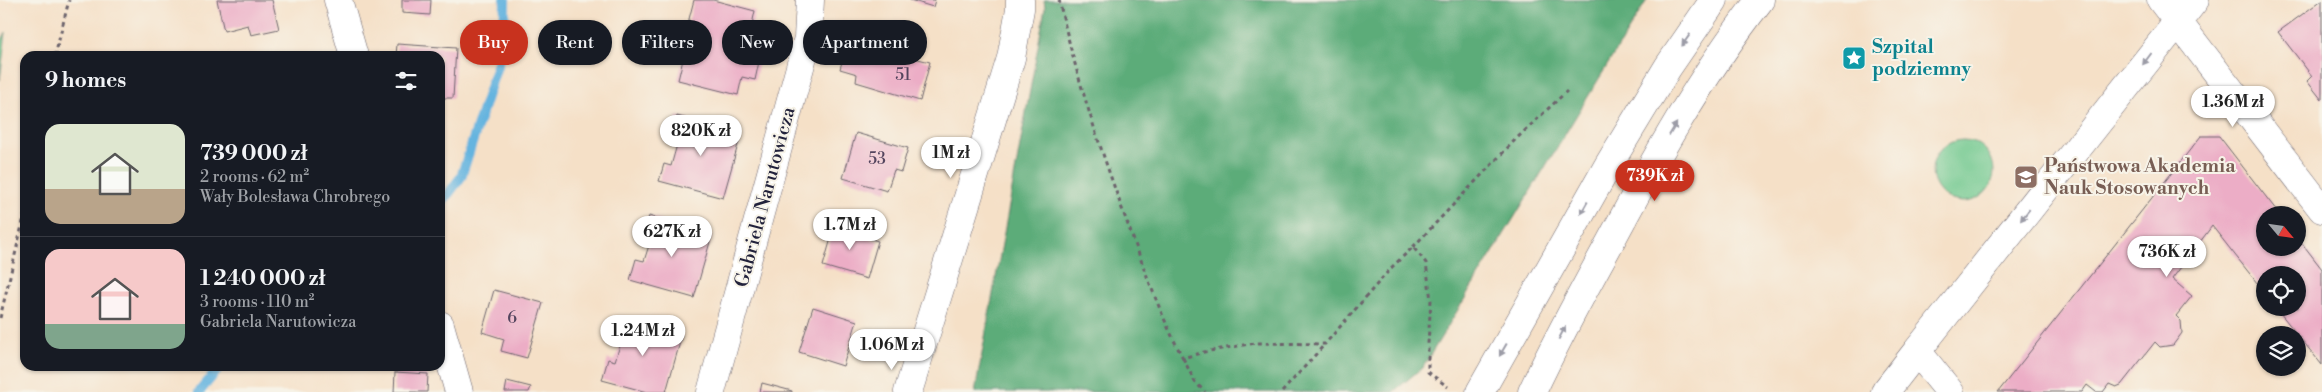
<!DOCTYPE html>
<html lang="en">
<head>
<meta charset="utf-8">
<style>
  :root { --surface:#171b24; --page:#20242c; --text:#f1f3f6; --muted:#9ea1a6; --line:#363941; --accent:#c8321e }
  body { margin:0; font-family:"Libre Bodoni",serif; background:var(--page); color:var(--text); height:100vh; display:flex; flex-direction:column; font-size:19px; white-space:nowrap }
  * { box-sizing:border-box; margin:0 }
  p { font-size:16px; color:var(--muted) }
  .icon { flex:none; width:28px; height:28px; fill:none; stroke:currentColor; stroke-width:2; stroke-linecap:round; stroke-linejoin:round }
  .map { position:relative; flex:1; overflow:hidden }
  .panel { position:absolute; left:20px; top:51px; width:425px; height:320px; display:flex; flex-direction:column; background:var(--surface); border-radius:15px; box-shadow:0 1px 4px #0004 }
  .panel>* { flex:none }
  .banner { position:absolute; left:460px; top:20px; width:475px; height:45px; display:flex; gap:10px }
  .needle { width:32px; rotate:119deg }
  .tools { position:absolute; left:2256px; top:206px; display:grid; gap:10px }
  .tools a { display:grid; place-items:center; width:50px; height:50px; border-radius:50%; background:var(--surface); box-shadow:0 1px 4px #0004; font-size:25px }
  .price { position:absolute; translate:-50% -42px; padding:0 11px; border-radius:18px; background:#fff; color:#222; font-size:16px; line-height:32px; filter:drop-shadow(0 1px 2px #0008) }
  .price::after { content:''; position:absolute; left:50%; top:30px; width:15px; height:11px; margin-left:-8px; background:inherit; clip-path:polygon(0 0,100% 0,50% 100%) }
  .price.active { background:var(--accent); color:#fff }
  ul { padding:0; list-style:none }
  li { display:flex; align-items:center; gap:15px; height:125px; padding:0 25px }
  li+li { border-top:1px solid var(--line) }
  li span { display:grid; place-items:center; flex:none; width:140px; height:100px; border-radius:15px; color:#555 }
  li>.icon { margin-inline-start:auto }
  span .icon { width:60px; height:60px; fill:#fffc; stroke-width:1 }
  li b { font-size:21px }
  h2 { display:flex; justify-content:space-between; align-items:center; height:60px; padding:0 25px; font-size:21px }
  .chip { padding:0 18px; border-radius:22px; background:var(--surface); box-shadow:0 1px 4px #0004; font-size:18px; line-height:45px }
  .chip.active { background:var(--accent); color:#fff }
  .map>svg:first-child { display:block }
  .green { fill:#70c88e; stroke:#497564 }
  .forest { fill:#5cac79; stroke:#3f675a }
  .lines { fill:none; stroke-linecap:round; stroke-linejoin:round }
  .stream { stroke:#65b4df; stroke-width:10 }
  .building { fill:#ecadc6 }
  .minor-casing { stroke:#6c646c; stroke-width:29 }
  .major-casing { stroke:#6c646c; stroke-width:29 }
  .path { stroke:#6c646c; stroke-width:3; stroke-dasharray:4 4; stroke-linecap:butt }
  .minor { stroke:#fff; stroke-width:28 }
  .major { stroke:#fff; stroke-width:28 }
  .oneway { fill:#9c9ca7 }
  .labels { text-anchor:middle; dominant-baseline:central; stroke-width:4; stroke-linejoin:round; paint-order:stroke }
  .number-label { font-size:16px; fill:#54455e }
  .culture-label { font-size:19px; font-weight:bold; fill:#0d838f; stroke:#f7f3e8; text-anchor:start }
  .education-label { font-size:19px; font-weight:bold; fill:#785e54; stroke:#f7f3e8; text-anchor:start }
  .street-label { font-size:19px; fill:#22223b; stroke:#f7f3e8 }
</style>
</head>
<body>
<div class="map">
<svg width="2322" height="392" viewBox="0 0 2322 392">
  <rect width="100%" height="100%" fill="#f7f3e8"/>
  <filter id="ink" filterUnits="userSpaceOnUse"><feTurbulence type="fractalNoise" baseFrequency=".02" numOctaves="2"/><feDisplacementMap in="SourceGraphic" scale="10" xChannelSelector="R" yChannelSelector="G"/><feConvolveMatrix kernelMatrix="1 2 1 2 8 2 1 2 1" color-interpolation-filters="sRGB"/></filter>
  <filter id="wash" filterUnits="userSpaceOnUse"><feTurbulence type="fractalNoise" baseFrequency=".0096" numOctaves="4" result="noise"/><feDisplacementMap in="SourceGraphic" scale="20" xChannelSelector="R" yChannelSelector="G"/><feGaussianBlur stdDeviation="1.12" result="paint"/><feColorMatrix in="noise" values="0 0 0 0 0 0 0 0 0 0 0 0 0 0 0 0 0 1.4 0 .05"/><feComposite in="paint" operator="in"/></filter>
  <g filter="url(#wash)">
    <rect width="100%" height="100%" fill="#f5e0c7"/>
    <path class="green" d="M6 32 0 80V44Z
      M1932 171a31 31 0 1 1 62 0a31 31 0 1 1-62 0Z"/>
    <path class="forest" d="M1044 0H1647L1423 367 1393 392H975L1045 8Z"/>
    <g class="lines">
      <path class="stream" d="M440 205 461 177 504 44 505 0
        M199 392 221 366"/>
    </g>
    <g id="blocks">
      <path class="building" d="M217 0H272L279 29 251 35 248 25 224 31Z
        M402 0H431L430 15 402 13Z
        M694 0H713L755 11 751 29 761 32 755 55 760 57 755 80 742 77 738 95 678 80 688 39 684 38Z
        M910 0H935L933 7Z
        M2322 0V100L2307 81 2312 76 2278 32Z
        M850 32 912 48 910 57 930 62 920 101 856 82 857 74 840 69Z
        M397 44 456 48 453 98H440V56H396Z
        M677 116 741 134 723 198 659 181 664 164 671 166 678 141 671 138Z
        M856 133 908 148 901 172 894 170 887 191 843 178Z
        M2201 136H2219L2280 215H2265V248H2298V238L2322 269V365L2276 308H2298V275H2265V293L2212 226 2172 279 2192 296 2176 316 2181 321 2182 333 2173 345 2160 347 2155 342 2121 385 2116 387 2109 384 2103 392H2096L2087 385 2082 392H1998Z
        M649 216 712 235 694 298 630 280 636 259 644 261 651 239 643 237Z
        M836 221 859 227 857 235 878 241 867 279 823 266Z
        M494 290 543 303 527 358 501 351 504 339 482 332Z
        M813 307 857 321 843 366 799 352Z
        M620 317 682 335 666 392H647L602 380 608 359 615 361 621 342 614 340Z
        M395 372 428 374 427 392H394Z
        M507 381 531 387 529 392H505Z
        M762 383 792 391V392H760Z"/>
    </g>
  </g>
  <g filter="url(#ink)">
    <use href="#blocks" fill-opacity="0" stroke="#6c646c" stroke-width="1"/>
    <g class="lines">
      <g class="minor-casing">
        <path id="minor" d="M338 0 354 56
          M2161 0 2322 209
          M440 325 459 392
          M711 392 808 38 810 0
          M908 392 1011 58 1020 9V0
          M1885 392 1917 351
          M1950 392 1917 351 2195 0"/>
      </g>
      <g class="major-casing">
        <path id="major" d="M1480 392 1609 164 1668 67 1714 0
          M1532 392C1555 343 1581 295 1607 248 1653 162 1700 77 1760 0"/>
      </g>
      <path class="path" d="M1059 0C1076 77 1101 151 1128 225 1145 270 1160 315 1183 358L1204 352 1255 343 1325 344 1392 267 1413 247 1426 263 1431 300 1428 343V372L1448 387
        M55 56 69 0
        M1413 247 1515 140 1567 91
        M0 318 25 213
        M1183 358 1195 382 1205 392
        M1282 392 1325 344"/>
      <use href="#minor" class="minor"/>
      <use href="#major" class="major"/>
    </g>
    <defs><path id="oneway-solid" d="M-6-.8H1V-3.2L6.5 0L1 3.2V.8H-6Z" transform="scale(1.25)"/></defs>
    <g class="oneway">
      <use href="#oneway-solid" transform="translate(1686 40) rotate(125)"/>
      <use href="#oneway-solid" transform="translate(2147 59) rotate(127)"/>
      <use href="#oneway-solid" transform="translate(1673 129) rotate(-59)"/>
      <use href="#oneway-solid" transform="translate(1584 208) rotate(119)"/>
      <use href="#oneway-solid" transform="translate(2025 215) rotate(128)"/>
      <use href="#oneway-solid" transform="translate(1562 333) rotate(-62)"/>
      <use href="#oneway-solid" transform="translate(1503 350) rotate(120)"/>
    </g>
  </g>
  <defs>
    <g id="sight-square" transform="scale(1.25)"><rect x="-9" y="-9" width="18" height="18" rx="4" fill="#0f9aa8" stroke="#f7f3e8"/><path d="M0-6L1.8-2.2L6-1.7L2.9 1.2L3.7 5.4L0 3.3L-3.7 5.4L-2.9 1.2L-6-1.7L-1.8-2.2Z" fill="#fff"/></g>
    <g id="university-square" transform="scale(1.25)"><rect x="-9" y="-9" width="18" height="18" rx="4" fill="#8d6e63" stroke="#f7f3e8"/><path d="M0-5L7-2L0 1L-7-2ZM-4 1L0 2.5L4 1V4Q0 6-4 4Z" fill="#fff"/></g>
  </defs>
  <g fill-rule="evenodd">
    <use href="#sight-square" x="1854" y="58"/>
    <use href="#university-square" x="2026" y="177"/>
  </g>
  <g class="labels">
    <g class="number-label">
      <text x="903" y="75">51</text>
      <text x="877" y="159">53</text>
      <text x="512" y="318">6</text>
    </g>
    <g class="culture-label">
      <text x="1872" y="47">Szpital<tspan x="1872" dy="22">podziemny</tspan></text>
    </g>
    <g class="education-label">
      <text x="2044" y="166">Państwowa Akademia<tspan x="2044" dy="22">Nauk Stosowanych</tspan></text>
    </g>
    <g class="street-label">
      <text transform="translate(765 197) rotate(-75)">Gabriela Narutowicza</text>
    </g>
  </g>
</svg>
<div class="tools">
<a><svg class="needle" viewBox="-14 -14 28 28"><path d="M0-13l5 13h-10z" fill="#e53935"/><path d="M0 13l5-13h-10z" fill="#9ea1a6"/></svg></a>
<a><svg class="icon" aria-label="locate" viewBox="0 0 24 24"><circle cx="12" cy="12" r="6"/><path d="M12 2v4M12 18v4M2 12h4M18 12h4"/></svg></a>
<a><svg class="icon" aria-label="layers" viewBox="0 0 24 24"><path d="M12 4l9 5-9 5-9-5zM3 14l9 5 9-5"/></svg></a>
</div>
<b class="price" style="left:2233px;top:128px">1.36M zł</b>
<b class="price" style="left:701px;top:157px">820K zł</b>
<b class="price" style="left:951px;top:179px">1M zł</b>
<b class="price active" style="left:1655px;top:202px">739K zł</b>
<b class="price" style="left:850px;top:251px">1.7M zł</b>
<b class="price" style="left:672px;top:258px">627K zł</b>
<b class="price" style="left:2167px;top:278px">736K zł</b>
<b class="price" style="left:643px;top:357px">1.24M zł</b>
<b class="price" style="left:892px;top:371px">1.06M zł</b>
<div class="banner">
<a class="chip active">Buy</a>
<a class="chip">Rent</a>
<a class="chip">Filters</a>
<a class="chip">New</a>
<a class="chip">Apartment</a>
</div>
<section class="panel">
<h2>9 homes<svg class="icon" aria-label="filters" viewBox="0 0 24 24"><path d="M4 7h16M4 17h16"/><circle cx="9" cy="7" r="2"/><circle cx="15" cy="17" r="2"/></svg></h2>
<ul>
<li><span style="background:linear-gradient(#dfe7d0 65%,#b9a48a 0)"><svg class="icon" aria-label="home" viewBox="0 0 24 24"><path d="M3 11l9-7 9 7M6 9v11h12V9"/></svg></span><div><b>739 000 zł</b><p>2 rooms · 62 m²</p><p>Wały Bolesława Chrobrego</p></div></li>
<li><span style="background:linear-gradient(#f6c9c9 75%,#7fa58c 0)"><svg class="icon" aria-label="home" viewBox="0 0 24 24"><path d="M3 11l9-7 9 7M6 9v11h12V9"/></svg></span><div><b>1 240 000 zł</b><p>3 rooms · 110 m²</p><p>Gabriela Narutowicza</p></div></li>
</ul>
</section>
</div>
</body>
</html>
